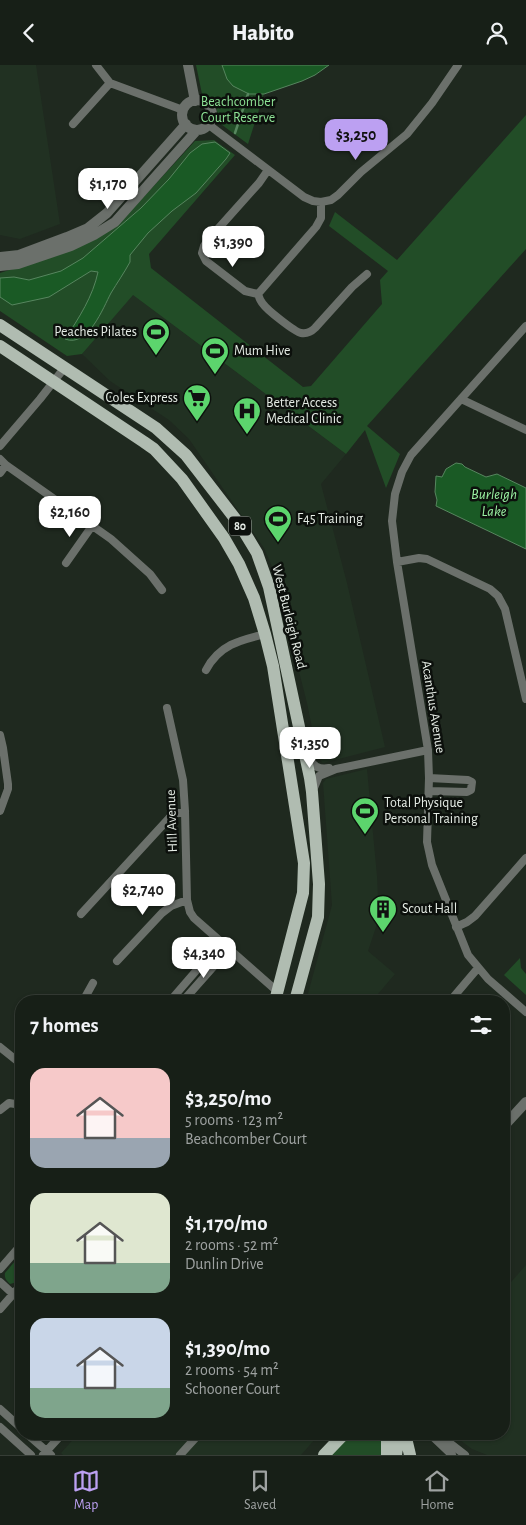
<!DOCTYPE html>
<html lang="en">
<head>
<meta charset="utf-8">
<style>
  :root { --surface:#171f17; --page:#242c24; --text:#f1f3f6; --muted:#9ea2a1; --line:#363d36; --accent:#bca0f2 }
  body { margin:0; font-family:"Alegreya Sans",sans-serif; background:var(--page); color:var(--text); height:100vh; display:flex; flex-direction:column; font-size:19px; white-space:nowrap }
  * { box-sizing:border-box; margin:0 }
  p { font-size:16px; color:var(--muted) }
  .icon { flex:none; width:28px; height:28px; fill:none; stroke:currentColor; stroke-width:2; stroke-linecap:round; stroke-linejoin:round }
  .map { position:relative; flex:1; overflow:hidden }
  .drawer { position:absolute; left:15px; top:930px; width:495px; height:445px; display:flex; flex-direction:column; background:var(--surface); border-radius:20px; box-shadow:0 1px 4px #0004,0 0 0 1px var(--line) }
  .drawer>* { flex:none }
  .price { position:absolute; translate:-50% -42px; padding:0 11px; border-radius:10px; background:#fff; color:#222; font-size:16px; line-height:32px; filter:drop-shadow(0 1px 2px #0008) }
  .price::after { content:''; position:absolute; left:50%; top:30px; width:15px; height:11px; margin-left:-8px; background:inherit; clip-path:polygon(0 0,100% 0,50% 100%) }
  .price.on { background:var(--accent); color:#111 }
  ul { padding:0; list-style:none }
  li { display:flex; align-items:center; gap:15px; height:125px; padding:0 15px }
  li span { display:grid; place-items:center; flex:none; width:140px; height:100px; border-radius:15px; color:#555 }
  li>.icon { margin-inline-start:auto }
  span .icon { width:60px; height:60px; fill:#fffc; stroke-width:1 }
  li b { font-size:21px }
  h2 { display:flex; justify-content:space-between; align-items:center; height:60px; padding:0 15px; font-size:21px }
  header { display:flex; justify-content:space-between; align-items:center; height:65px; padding:0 15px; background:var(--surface); font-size:22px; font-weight:800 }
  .dock { display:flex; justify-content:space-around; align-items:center; height:70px; border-top:1px solid var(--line); background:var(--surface); font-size:14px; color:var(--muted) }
  .dock a { display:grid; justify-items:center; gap:2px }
  .dock .on { color:var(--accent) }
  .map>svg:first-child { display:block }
  .built { fill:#213122 }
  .green { fill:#224d27 }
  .water { fill:#1a5a25; stroke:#57865f }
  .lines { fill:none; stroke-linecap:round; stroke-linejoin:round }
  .stream { stroke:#57865f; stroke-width:2.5 }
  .minor { stroke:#6b706b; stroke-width:8 }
  .tertiary { stroke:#6b706b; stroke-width:10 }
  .primary { stroke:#b0bcb1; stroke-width:12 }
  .labels { text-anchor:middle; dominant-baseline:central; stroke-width:5; stroke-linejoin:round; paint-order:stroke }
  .shield { fill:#0c100c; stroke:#a4aaa4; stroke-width:1 }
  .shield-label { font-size:12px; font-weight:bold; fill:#e5ece5 }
  .park-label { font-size:14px; fill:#8de295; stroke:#0c100c }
  .poi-label { font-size:14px; fill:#e5ece5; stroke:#0c100c; text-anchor:start }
  .street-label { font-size:14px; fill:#e5ece5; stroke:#0c100c }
  .water-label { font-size:15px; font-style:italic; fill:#99efa1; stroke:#0c100c }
</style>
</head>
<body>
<header><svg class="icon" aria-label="back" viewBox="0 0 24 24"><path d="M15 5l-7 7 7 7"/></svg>Habito<svg class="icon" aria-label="person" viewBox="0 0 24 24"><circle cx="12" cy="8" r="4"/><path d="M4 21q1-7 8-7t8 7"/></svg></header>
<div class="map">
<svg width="526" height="1390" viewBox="0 0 526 1390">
  <rect width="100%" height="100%" fill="#1f291f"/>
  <path class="built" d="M0 0H36L60 159 20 174 0 170Z
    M132 229 346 389 321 419 347 518 385 682 323 698 318 693 307 638 273 504 264 483 189 374 169 355 110 316 82 289Z
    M367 704 377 811 379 853 368 886 395 909 372 936H306L332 840 323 718 326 714Z
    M526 1200V1390H487L472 1384 452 1369H504V1225Z
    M78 1369H324L319 1375 316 1373 301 1390H63L61 1388Z"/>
  <path class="green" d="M196 0H222L227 14 249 29H264L248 79 218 57C218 42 215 36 202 29Z
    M526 50V184L367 361 400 389 386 423 365 365 346 389 133 230 82 289 67 291 0 246V208L28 199 117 161 195 76 214 75 235 90 149 189 151 203 303 322 311 321 382 239 380 215 388 206 329 161 335 147 397 195Z
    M520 893 521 903 526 909V930L504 910Z
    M21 1189V1212L17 1217 10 1219C7 1216 4 1213 5 1208Z
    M348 1369H382V1390H329Z"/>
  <path class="water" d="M222 0H329L315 10 302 16 264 29H249L233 21 227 14Z
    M215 77 230 88 226 94 196 128 172 146 148 168 130 190V197C124 208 117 218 111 228 103 243 88 283 65 274 79 253 93 231 98 207L91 206 49 232 12 240 0 232V213L14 212 29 215 61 206 83 193 141 143 169 114 190 88 202 79Z
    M456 398 462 399 465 402 486 412 497 409 526 423V484L436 441 437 435 435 427 436 411 442 412 446 404Z"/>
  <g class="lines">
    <path class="stream" d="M235 68 248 29"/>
    <path class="minor" d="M96 0 110 18 183 45
      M73 59 110 18
      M209 60 304 132 313 136 321 137 331 135 338 130 361 107 407 69 432 38 458 0
      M268 105 259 118 208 175 204 181 202 188 206 196 245 226 258 229 316 162 321 153V137
      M258 229C259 232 260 236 263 239 267 245 295 267 301 268 307 269 311 267 315 263L352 222 367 209
      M526 261 411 390 402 407 395 429 392 456 397 497 428 685 429 713 427 777 432 800 468 890 488 914 526 947
      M461 334 526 365
      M0 381 40 334 65 302
      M0 394 6 400 111 474 150 509 162 525
      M0 408 6 400
      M397 497 419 493 427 494 490 524 498 531 505 544 526 634
      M66 498 92 461
      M206 605C219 580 240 575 265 569
      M167 643 183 715 185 746 187 835 190 847 194 853 278 927
      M0 670 3 683 8 719V724L0 746
      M308 693C314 701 318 705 329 703
      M314 723 319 711 336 704 428 685
      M429 726 467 727 471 725 472 717 468 715 429 713
      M81 849 172 750 185 746
      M456 862 467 857 475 851 526 793
      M117 896 162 848 171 841 187 835
      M83 936 93 918
      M170 936 221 877
      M183 936 229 884
      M450 936 478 903
      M0 982 21 999
      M0 1045 9 1038 21 1040
      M0 1204 21 1180
      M0 1217 13 1229
      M0 1244 21 1220
      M0 1344 21 1363
      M0 1362 31 1390
      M27 1369 51 1390
      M430 1369 452 1390
      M438 1369 465 1390
      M43 1390 62 1369
      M180 1390 199 1369"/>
    <path class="tertiary" d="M188 0 195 36
      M182 50a15 15 0 1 1 30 0a15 15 0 1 1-30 0Z
      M0 192 19 190 67 172 88 163 107 148 186 59
      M0 201 18 199 71 181 94 170 115 157 197 65
      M504 1061 526 1037"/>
    <path class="primary" d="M0 260 156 363 186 390 240 460 257 488 269 522 310 713 312 727 319 819 318 852 295 936
      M0 281 144 377 154 384 182 414 224 473 239 499 254 533 265 569 273 601 304 798 303 828 275 936
      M387 1369V1390
      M405 1369 410 1390
      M324 1390 344 1369
      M396 1390 399 1369"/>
  </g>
  <defs>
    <g id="stadium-pin" transform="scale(1.4375)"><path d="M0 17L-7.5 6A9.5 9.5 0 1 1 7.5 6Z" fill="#5cd56d" stroke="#0c100c"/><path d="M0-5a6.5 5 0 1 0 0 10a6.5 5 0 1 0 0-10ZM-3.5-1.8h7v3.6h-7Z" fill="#111"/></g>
    <g id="supermarket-pin" transform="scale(1.4375)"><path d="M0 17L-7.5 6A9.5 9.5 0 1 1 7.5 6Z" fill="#5cd56d" stroke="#0c100c"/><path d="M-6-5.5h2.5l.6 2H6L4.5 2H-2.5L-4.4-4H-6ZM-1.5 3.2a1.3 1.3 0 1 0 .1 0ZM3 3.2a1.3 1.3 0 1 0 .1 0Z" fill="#111"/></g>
    <g id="hospital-pin" transform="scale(1.4375)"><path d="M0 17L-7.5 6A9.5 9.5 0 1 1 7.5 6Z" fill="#5cd56d" stroke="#0c100c"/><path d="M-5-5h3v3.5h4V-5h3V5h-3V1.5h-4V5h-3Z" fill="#111"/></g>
    <g id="building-pin" transform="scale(1.4375)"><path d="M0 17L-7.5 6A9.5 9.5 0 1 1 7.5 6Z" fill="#5cd56d" stroke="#0c100c"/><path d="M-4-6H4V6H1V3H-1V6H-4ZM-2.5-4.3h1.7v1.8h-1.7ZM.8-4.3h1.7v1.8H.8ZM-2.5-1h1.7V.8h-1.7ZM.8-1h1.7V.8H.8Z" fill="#111"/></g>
  </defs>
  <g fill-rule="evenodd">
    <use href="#stadium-pin" x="156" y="267"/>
    <use href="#stadium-pin" x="215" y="286"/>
    <use href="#supermarket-pin" x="197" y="333"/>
    <use href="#hospital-pin" x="247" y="346"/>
    <use href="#stadium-pin" x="278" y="454"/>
    <use href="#stadium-pin" x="365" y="746"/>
    <use href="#building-pin" x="383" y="844"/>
  </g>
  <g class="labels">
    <rect class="shield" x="229" y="451.5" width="22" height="19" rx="4"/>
    <g class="shield-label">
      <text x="240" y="461">80</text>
    </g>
    <g class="park-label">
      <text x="238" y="37">Beachcomber<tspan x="238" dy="16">Court Reserve</tspan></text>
    </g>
    <g class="poi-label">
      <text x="137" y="267" text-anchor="end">Peaches Pilates</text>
      <text x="234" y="286">Mum Hive</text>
      <text x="178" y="333" text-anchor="end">Coles Express</text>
      <text x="266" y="338">Better Access<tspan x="266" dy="16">Medical Clinic</tspan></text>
      <text x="297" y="454">F45 Training</text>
      <text x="384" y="738">Total Physique<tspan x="384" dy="16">Personal Training</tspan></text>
      <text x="402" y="844">Scout Hall</text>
    </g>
    <g class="street-label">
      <text transform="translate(289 552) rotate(76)">West Burleigh Road</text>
      <text transform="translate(433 642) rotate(81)">Acanthus Avenue</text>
      <text transform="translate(172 756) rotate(-92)">Hill Avenue</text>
    </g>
    <g class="water-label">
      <text x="494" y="429">Burleigh<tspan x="494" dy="17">Lake</tspan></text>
    </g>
  </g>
</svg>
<b class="price on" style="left:356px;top:96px">$3,250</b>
<b class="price" style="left:108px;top:145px">$1,170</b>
<b class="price" style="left:233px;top:203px">$1,390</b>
<b class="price" style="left:70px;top:473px">$2,160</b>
<b class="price" style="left:310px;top:704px">$1,350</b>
<b class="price" style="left:143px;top:851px">$2,740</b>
<b class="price" style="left:204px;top:914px">$4,340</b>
<section class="drawer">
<h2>7 homes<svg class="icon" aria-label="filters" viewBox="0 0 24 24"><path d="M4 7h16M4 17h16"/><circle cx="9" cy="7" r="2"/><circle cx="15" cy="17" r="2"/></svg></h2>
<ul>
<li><span style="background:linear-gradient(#f6c9c9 70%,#9aa5b1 0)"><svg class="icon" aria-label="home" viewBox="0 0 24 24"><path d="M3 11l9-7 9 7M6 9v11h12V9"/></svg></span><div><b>$3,250/mo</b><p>5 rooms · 123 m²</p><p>Beachcomber Court</p></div></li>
<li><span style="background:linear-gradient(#dfe7d0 70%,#7fa58c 0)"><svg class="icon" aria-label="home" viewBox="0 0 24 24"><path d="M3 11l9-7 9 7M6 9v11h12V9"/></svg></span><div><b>$1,170/mo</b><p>2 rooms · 52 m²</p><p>Dunlin Drive</p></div></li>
<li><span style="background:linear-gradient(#c9d6e8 70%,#7fa58c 0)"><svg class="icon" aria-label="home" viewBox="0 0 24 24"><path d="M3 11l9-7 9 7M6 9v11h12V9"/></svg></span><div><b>$1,390/mo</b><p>2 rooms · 54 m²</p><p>Schooner Court</p></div></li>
</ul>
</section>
</div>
<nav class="dock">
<a class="on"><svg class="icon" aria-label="map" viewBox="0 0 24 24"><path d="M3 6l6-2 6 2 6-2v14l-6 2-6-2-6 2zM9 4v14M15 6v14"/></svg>Map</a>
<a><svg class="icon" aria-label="saved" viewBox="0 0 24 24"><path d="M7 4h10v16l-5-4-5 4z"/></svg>Saved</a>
<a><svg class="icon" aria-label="home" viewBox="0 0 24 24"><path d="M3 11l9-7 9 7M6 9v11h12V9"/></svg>Home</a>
</nav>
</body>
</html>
